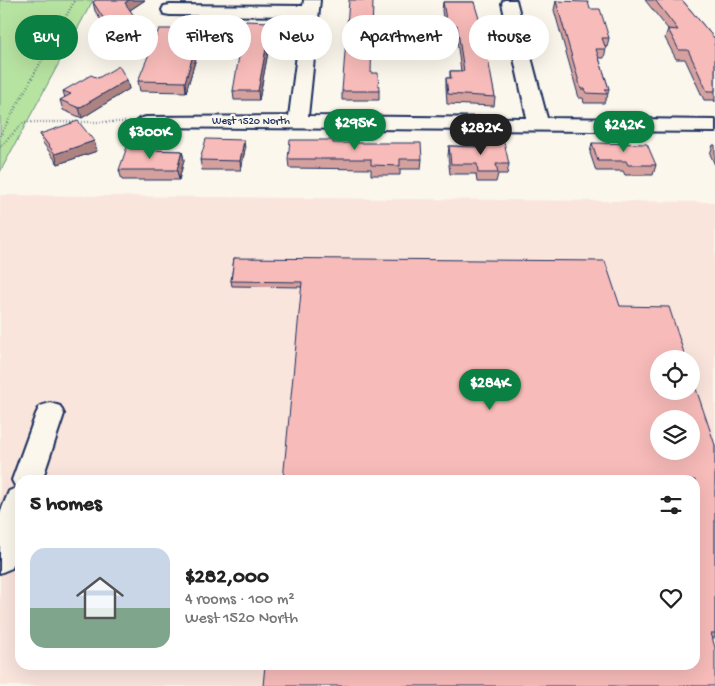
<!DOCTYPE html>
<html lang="en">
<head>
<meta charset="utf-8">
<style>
  :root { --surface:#fff; --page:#f6f6f6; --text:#222; --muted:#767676; --accent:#0b8043 }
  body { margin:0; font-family:"Gochi Hand",sans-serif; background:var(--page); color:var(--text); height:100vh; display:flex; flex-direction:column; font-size:19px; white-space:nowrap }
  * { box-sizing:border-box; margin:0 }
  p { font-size:16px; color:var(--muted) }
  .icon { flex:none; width:28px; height:28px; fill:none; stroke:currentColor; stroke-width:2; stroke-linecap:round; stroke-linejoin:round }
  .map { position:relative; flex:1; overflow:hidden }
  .drawer { position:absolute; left:15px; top:475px; width:685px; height:195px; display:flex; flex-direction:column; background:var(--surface); border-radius:15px; box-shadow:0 5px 20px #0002 }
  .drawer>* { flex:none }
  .banner { position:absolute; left:15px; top:15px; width:685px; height:45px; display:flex; gap:10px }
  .tools { position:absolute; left:650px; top:350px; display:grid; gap:10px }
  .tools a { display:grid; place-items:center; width:50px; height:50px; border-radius:50%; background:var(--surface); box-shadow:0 5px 20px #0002; font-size:25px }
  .price { position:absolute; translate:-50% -42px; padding:0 11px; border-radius:18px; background:var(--accent); color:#fff; font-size:16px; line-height:32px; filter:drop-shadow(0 1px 2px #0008) }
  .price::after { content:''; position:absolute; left:50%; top:30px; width:15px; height:11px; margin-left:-8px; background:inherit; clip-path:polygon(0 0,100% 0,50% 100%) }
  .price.active { background:#222; color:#fff }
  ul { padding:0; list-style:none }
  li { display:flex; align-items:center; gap:15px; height:125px; padding:0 15px }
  li span { display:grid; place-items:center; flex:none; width:140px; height:100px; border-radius:15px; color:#555 }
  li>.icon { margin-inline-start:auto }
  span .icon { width:60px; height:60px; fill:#fffc; stroke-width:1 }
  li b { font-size:21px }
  h2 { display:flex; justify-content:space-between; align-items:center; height:60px; padding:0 15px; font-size:21px }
  .chip { padding:0 18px; border-radius:22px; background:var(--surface); box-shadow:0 5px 20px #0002; font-size:18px; line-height:45px }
  .chip.active { background:var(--accent); color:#fff }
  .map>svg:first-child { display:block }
  .built { fill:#fae5dd; fill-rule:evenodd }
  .green { fill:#b7e3a1; stroke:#698980 }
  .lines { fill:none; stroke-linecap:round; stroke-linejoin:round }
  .minor-casing { stroke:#1b2f5e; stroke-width:4 }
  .path { stroke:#1b2f5e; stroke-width:2.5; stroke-dasharray:0.5 2.5; stroke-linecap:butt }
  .minor { fill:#fbf7ec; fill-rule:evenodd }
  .wall { fill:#d4a19f; stroke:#1b2f5e }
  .shaded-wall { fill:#ad8382; stroke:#1b2f5e }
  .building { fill:#f7bbb9; stroke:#1b2f5e; fill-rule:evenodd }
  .labels { text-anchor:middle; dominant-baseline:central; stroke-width:4.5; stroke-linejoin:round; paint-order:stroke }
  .far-street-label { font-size:11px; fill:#1b2f5e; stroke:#fbf7ec }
</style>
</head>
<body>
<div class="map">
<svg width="715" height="686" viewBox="0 0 715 686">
  <rect width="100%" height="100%" fill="#fbf7ec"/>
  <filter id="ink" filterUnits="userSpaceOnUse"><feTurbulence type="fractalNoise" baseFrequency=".02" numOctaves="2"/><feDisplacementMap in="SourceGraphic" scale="10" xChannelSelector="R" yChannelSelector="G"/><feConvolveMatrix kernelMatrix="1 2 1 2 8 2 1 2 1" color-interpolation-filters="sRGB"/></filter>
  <g filter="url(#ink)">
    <path class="built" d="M0 195 715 202V686H0ZM659 359H691V391H659ZM659 419H691V451H659ZM20 480H695V665H20Z"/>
    <path class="green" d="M0 0H93L0 172Z"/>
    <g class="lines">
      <g class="minor-casing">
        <path id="minor" d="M304 0H320L308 116 527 118 502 3 504 0H516L547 118 715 120V132L139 127 136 123 139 119 146 117 289 116 302 16 170 15 164 14 162 10 164 6 170 5 303 6Z
          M50 403 60 406 64 414 42 480H20V547L12 568 0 573V513L9 491 16 488 12 480 36 414 40 406Z"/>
      </g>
      <path class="path" d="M0 136 75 0
        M0 147 24 122H126"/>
      <use href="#minor" class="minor"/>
    </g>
    <path class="wall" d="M96 0H145L130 10 141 32 113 39 95 11 93 2Z
      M645 0H682L715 39V102L714 100H704L685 59H676L665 38 668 29Z
      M556 1 590 9 609 38 607 47H605L606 49 604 58H599L609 89 607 98H606L604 103H584L583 98H579L554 10Z
      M443 2H474L495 97 494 106 447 104 446 87V78H450V71H461L456 34H446L442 11Z
      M272 31 259 100H234L233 91Z
      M202 38 186 92 140 91 138 81Z
      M372 73 379 91V100H342V91Z
      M98 78 127 80 129 89 82 118 63 110 60 100 65 98 63 91Z
      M40 134 94 141 97 151 58 164 43 143Z
      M483 142 509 164 507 174H498L496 182H477L476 174H450L448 156 449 146 482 147Z
      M333 143 422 159 421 169H400V175H371V169L289 168 288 159Z
      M592 143 656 165 653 175H625L623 171H596L590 153Z
      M713 145H715V165L710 154Z
      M149 147V150L182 151 184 160 179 180H122L119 170Z
      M245 149 241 170H202L200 160Z
      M234 258 620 306 715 445V638H712L302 287 232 286 231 281Z"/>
    <path class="shaded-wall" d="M129 0H145L127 12 125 3Z
      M271 22 272 31 259 100 258 91Z
      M139 23 141 32 113 39 111 30Z
      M201 29 202 38 186 92 185 82Z
      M127 80 129 89 82 118 79 108Z
      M244 140 245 149 241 170 240 161Z
      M94 141 97 151 58 164 55 154Z
      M182 151 184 160 179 180 177 170Z"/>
    <path class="building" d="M96 0H129L125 3 139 23 111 30 93 2Z
      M349 0H373L371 73H378L379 91H342Z
      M655 0H682L715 39V44H714L715 46V91H707L688 50H679L668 29 678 30Z
      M556 1 588 2 590 9H600L609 38H602L606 49H596L609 89H605L607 94 586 93 585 89H581Z
      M443 2H474L483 32 495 97 448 94 446 78H451L450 71H464L457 25H447Z
      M245 21 271 22 258 91H233Z
      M159 29H201L185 82 138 81Z
      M119 66 127 80 79 108 60 100 71 94 63 91 91 75 98 78Z
      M78 121 94 141 55 154 40 134Z
      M206 139 244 140 240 161 200 160Z
      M290 140H333V143H421L422 159H400V166L371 165V159H288Z
      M483 142H504L509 164H496L498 173H478L477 164H451L449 146 483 147Z
      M592 143 647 144 656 165H628L626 161H598Z
      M127 147H149L148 150 182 151 177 170H119Z
      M234 258 605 261 620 306 669 307 686 359H659V391H691V374L715 445V633H711L715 648V686H263L265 665H695V480H283L302 282 231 281ZM659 419H691V451H659Z"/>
  </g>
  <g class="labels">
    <g class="far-street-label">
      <text x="251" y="122">West 1520 North</text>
    </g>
  </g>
</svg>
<div class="tools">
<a><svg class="icon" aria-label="locate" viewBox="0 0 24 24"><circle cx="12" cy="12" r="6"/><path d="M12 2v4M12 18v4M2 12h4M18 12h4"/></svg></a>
<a><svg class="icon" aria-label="layers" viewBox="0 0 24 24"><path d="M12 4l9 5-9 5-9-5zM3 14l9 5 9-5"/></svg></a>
</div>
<b class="price" style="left:355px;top:151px">$295K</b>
<b class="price" style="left:624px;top:153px">$242K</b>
<b class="price active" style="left:481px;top:156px">$282K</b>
<b class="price" style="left:150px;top:160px">$300K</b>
<b class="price" style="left:490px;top:411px">$284K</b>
<div class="banner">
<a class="chip active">Buy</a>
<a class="chip">Rent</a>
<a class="chip">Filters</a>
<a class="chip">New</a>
<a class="chip">Apartment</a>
<a class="chip">House</a>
</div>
<section class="drawer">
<h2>5 homes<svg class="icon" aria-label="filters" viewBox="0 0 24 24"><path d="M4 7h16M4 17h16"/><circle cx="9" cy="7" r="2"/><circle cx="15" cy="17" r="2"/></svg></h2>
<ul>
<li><span style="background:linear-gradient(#c9d6e8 60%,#7fa58c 0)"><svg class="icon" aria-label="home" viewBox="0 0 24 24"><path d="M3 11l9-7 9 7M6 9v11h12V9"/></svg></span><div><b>$282,000</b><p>4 rooms · 100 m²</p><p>West 1520 North</p></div><svg class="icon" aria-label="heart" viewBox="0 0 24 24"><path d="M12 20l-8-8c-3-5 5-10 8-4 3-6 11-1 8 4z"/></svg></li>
</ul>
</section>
</div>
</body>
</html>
